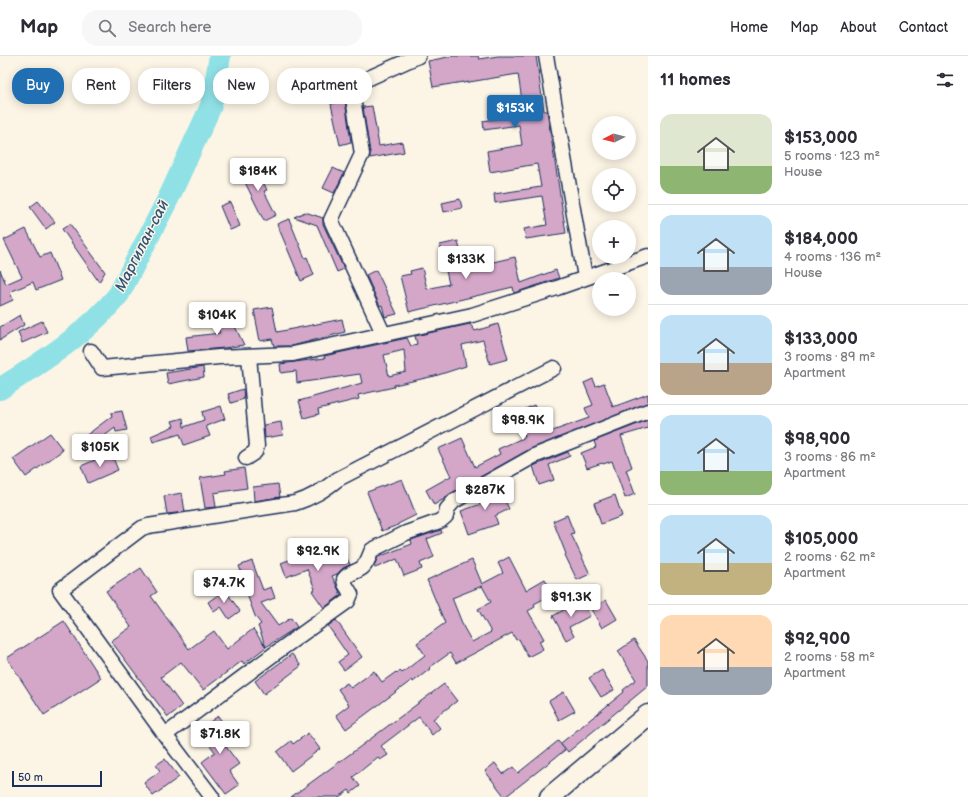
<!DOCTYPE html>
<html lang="en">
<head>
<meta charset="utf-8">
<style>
  :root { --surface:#fff; --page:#f7f7f7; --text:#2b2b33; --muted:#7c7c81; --line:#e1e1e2; --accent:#1f6fb2 }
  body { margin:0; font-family:"Balsamiq Sans",sans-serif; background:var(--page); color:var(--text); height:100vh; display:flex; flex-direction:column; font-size:15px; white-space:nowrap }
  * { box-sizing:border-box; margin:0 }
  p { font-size:13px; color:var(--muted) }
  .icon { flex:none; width:22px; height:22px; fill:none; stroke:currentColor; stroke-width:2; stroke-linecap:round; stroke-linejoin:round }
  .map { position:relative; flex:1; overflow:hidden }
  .sheet { display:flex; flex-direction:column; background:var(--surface); width:320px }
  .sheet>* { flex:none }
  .hud { position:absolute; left:12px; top:12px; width:380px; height:36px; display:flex; gap:8px }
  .needle { width:26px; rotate:264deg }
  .controls { position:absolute; left:592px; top:60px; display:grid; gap:8px }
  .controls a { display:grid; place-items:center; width:44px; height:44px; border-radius:50%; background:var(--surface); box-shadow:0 2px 10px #0003; font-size:20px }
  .scale { position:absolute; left:12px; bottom:10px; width:90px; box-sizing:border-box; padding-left:4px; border:2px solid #1b2f5e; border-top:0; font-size:11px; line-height:14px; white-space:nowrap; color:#1b2f5e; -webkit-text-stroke:3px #fcf5e5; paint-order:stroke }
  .price { position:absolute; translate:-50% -34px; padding:0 9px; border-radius:4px; background:#fff; color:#222; font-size:13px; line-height:26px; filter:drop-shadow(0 1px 2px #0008) }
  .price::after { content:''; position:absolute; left:50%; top:24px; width:12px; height:9px; margin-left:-6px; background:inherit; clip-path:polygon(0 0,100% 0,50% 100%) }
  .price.selected { background:var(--accent); color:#fff }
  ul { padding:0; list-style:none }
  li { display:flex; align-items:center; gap:12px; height:100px; padding:0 12px }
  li+li { border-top:1px solid var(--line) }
  li span { display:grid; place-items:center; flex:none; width:112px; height:80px; border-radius:12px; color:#555 }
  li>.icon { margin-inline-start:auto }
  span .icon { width:48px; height:48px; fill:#fffc; stroke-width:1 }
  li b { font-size:17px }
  h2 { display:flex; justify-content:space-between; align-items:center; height:48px; padding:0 12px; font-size:17px }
  .chip { padding:0 14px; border-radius:16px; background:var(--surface); box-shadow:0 2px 10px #0003; font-size:14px; line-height:36px }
  .chip.selected { background:var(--accent); color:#fff }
  header { display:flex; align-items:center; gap:24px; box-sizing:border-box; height:56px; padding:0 20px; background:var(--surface); border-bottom:1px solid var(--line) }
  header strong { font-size:19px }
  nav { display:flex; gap:22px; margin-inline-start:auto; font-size:14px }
  .search { width:280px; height:36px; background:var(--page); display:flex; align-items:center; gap:10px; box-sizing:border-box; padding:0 14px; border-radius:16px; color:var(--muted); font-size:15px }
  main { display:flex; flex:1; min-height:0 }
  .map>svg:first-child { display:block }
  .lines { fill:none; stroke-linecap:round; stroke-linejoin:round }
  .river { stroke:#8fe1e6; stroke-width:22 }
  .building { fill:#d4a7c9; stroke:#1b2f5e; fill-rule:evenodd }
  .street-casing { stroke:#1b2f5e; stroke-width:17 }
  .secondary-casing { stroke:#1b2f5e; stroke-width:23 }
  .street { stroke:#fcf5e5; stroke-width:14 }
  .secondary { stroke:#fcf5e5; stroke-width:20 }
  .labels { text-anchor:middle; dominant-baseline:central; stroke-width:3; stroke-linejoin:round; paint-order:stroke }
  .water-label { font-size:15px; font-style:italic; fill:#325379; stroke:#fcf5e5 }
</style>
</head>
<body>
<header>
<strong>Map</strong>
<div class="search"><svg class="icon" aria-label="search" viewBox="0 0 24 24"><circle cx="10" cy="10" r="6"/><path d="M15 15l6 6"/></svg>Search here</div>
<nav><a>Home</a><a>Map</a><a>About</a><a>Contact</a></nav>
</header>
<main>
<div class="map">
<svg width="648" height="741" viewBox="0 0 648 741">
  <rect width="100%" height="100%" fill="#fcf5e5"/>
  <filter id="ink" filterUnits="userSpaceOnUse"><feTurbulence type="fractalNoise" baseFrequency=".025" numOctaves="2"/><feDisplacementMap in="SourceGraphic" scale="8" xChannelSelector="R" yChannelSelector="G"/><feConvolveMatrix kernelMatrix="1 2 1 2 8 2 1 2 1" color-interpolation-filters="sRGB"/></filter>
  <g filter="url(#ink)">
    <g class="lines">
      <path class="river" d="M0 333C43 305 87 278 119 238L170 139 211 50 220 0"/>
    </g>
    <path class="building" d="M453 0H478L479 3 498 0H536L544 55H547L566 177 526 183 524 173 547 169 542 140 495 147 494 138 541 131 537 108 490 116 487 95 522 89 519 69 484 74 483 65 524 58 518 18 463 27V26L433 31 428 5Z
      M345 44 351 86 340 89 331 48Z
      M372 50 379 90 402 86 404 96 370 102V97L363 51Z
      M255 109 267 134 264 135 276 159 264 165 240 116Z
      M333 112 344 117 334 137 323 132Z
      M460 143 462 152 444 156 442 147Z
      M38 145 55 166 46 173 30 151Z
      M230 146 240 170 230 174 220 150Z
      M305 156 323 162V168L344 213 337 216 317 169 294 161Z
      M289 163 305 202 307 201 314 219 301 225 277 168Z
      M70 168 105 216 99 226 62 173Z
      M26 173 40 201 50 197 61 224 36 234 33 226 10 236 13 244 0 250V214L6 228 22 221 4 184Z
      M458 185 463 208 470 207 471 211 515 201 521 227 556 214 559 222 514 237 513 231 409 256 400 220 411 218 410 215 422 212 427 233 449 228 440 189Z
      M376 214 381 224 397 258 385 261 382 249 380 250 366 219Z
      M272 251 277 276 342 263 345 276 292 290H274L272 283 260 285 254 254Z
      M227 254 244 289 224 292 188 295 186 281 220 277 212 261Z
      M20 259 24 269 0 284V271Z
      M42 265 47 276 22 287 18 276Z
      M470 268 475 275 498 268 508 303 490 308 483 284 462 289 466 310 435 320 394 329V331L358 339 359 343 318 353 319 358 304 362 299 345 362 327 360 318 297 327 296 315 281 317 280 308 325 302 324 300 407 282 411 290 417 288 415 280ZM404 294 406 316 389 320 384 299Z
      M203 311 204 321 168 328 166 317Z
      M593 323 596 330 604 327 613 351 648 338V347L530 393 450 438 444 443 434 449 426 434 451 420 438 393 462 382 475 411 500 398 498 393 525 381 515 358 534 349 547 377 589 362 585 352 593 349 584 327Z
      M243 333 244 343 231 347 228 338Z
      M221 350 225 363 206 370 210 380 184 389 180 378 153 386 151 380 174 370 172 365 183 362 184 371 204 364 202 356Z
      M122 355 127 374 116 376 115 372 87 393 80 384 112 360 111 357Z
      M648 364V372L621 380 632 411 626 414 635 438 625 442 612 405 603 408 602 407 587 412 581 397 596 391 594 385Z
      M281 366 283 379 265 382 264 369Z
      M50 377 63 394 26 421 13 403Z
      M568 396 570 400 549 409 554 424 539 429 533 410Z
      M111 397 118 414 88 427 81 410Z
      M244 412 247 432 214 437 216 451 205 452 200 422 226 418 225 415Z
      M402 423 416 459 398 468V469L382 475 367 436Z
      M278 428 280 441 254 445 253 431Z
      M498 430 509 453 495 460 498 468 469 478 461 455 481 448 478 441Z
      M182 437 185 456 167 458 164 440Z
      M615 439 622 460 601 468 594 447Z
      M567 459 574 477 571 478 590 518 577 524 565 499 566 498 553 465Z
      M441 474 442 477 427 483 434 501 420 507 422 513 404 520 397 503 375 512 374 510 378 501 412 488 411 484Z
      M313 487 320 506 345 496 350 509 343 512 337 518 332 520 341 539 324 552 312 535 315 533 307 513 286 521 281 507 302 499 299 492Z
      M509 501 526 534 545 523 553 538 534 548 535 551 528 555 544 583 539 585 543 593 528 601 519 583 516 584 512 577 456 607 450 597 429 612 430 613 413 626 412 624 346 673 336 659 349 649 338 633 347 627 351 632 374 615 382 626 396 616 397 617 400 615 402 617 425 599 417 587 445 567 427 524 472 504 482 528 503 517 498 507ZM482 530 491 546 478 553 491 576 472 586 464 572 452 542Z
      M252 505 263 534 271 531 275 542 261 547 278 570 291 562 297 571 266 591 258 570 261 568 255 560 245 533 247 532 239 510Z
      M141 512 157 536 151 540 189 593 214 575 227 593 253 573 266 591 244 608 242 605 203 634 181 606 161 621 182 650 168 661 111 585 131 571 106 535Z
      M225 534 240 555 229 563 221 551 214 556 208 546Z
      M581 544 590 560 569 571 574 580 566 584 553 560Z
      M606 544 617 563 602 572 591 553Z
      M336 564 362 601 344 614 338 606 348 599 328 570Z
      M64 565 101 622 44 659 7 602Z
      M634 584 648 605V630L568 696 561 687 624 636 623 634 636 624 618 595Z
      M292 598 301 610 264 638 255 625Z
      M602 614 614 634 601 641 589 622Z
      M444 628 457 645 433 663 440 672 432 679 419 661 381 690 388 699 380 704 378 701 353 721 360 730 351 737 349 734 339 741H291L357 693Z
      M564 636 575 655 559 664 549 645Z
      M218 660 233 681 224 688 239 708 229 715 239 729 226 738 202 706 215 696 199 674Z
      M308 677 320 693 291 715 277 696 291 685 293 688Z
      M558 685 565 694 505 741 485 715 495 707 503 718 513 711 518 717Z
      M165 703 179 721 153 740 144 727 160 715 156 709Z"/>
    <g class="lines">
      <g class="street-casing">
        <path id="street" d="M546 0 585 221
          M383 277 331 164 362 98 351 30 418 0
          M91 295 102 312 219 301 293 298 472 259 557 232 648 200
          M246 402 255 396 257 390 249 300
          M165 679 274 598 348 545 351 538 345 528 344 523C349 516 358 516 363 511 368 506 369 500 372 494L406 477 440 465 446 460 447 453 454 445 534 400 648 355
          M212 741 165 679 60 534 142 472 148 470 295 447C312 442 324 434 338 423L554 312"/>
      </g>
      <g class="secondary-casing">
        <path id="secondary" d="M550 741 648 659"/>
      </g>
      <use href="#street" class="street"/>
      <use href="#secondary" class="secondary"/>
    </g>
  </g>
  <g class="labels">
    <g class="water-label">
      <text transform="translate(142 190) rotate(-63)">Маргилан-сай</text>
    </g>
  </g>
</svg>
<div class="controls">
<a><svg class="needle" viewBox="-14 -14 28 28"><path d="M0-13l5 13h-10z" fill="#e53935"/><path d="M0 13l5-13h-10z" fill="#7c7c81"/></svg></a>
<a><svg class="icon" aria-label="locate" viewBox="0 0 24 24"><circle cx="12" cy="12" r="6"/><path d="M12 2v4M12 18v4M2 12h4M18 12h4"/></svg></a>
<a>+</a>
<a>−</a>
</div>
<div class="scale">50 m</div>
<b class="price selected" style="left:515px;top:73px">$153K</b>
<b class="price" style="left:258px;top:136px">$184K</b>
<b class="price" style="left:466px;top:224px">$133K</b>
<b class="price" style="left:217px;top:280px">$104K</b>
<b class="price" style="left:523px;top:385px">$98.9K</b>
<b class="price" style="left:100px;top:412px">$105K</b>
<b class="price" style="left:485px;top:455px">$287K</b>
<b class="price" style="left:318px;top:516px">$92.9K</b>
<b class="price" style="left:224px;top:548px">$74.7K</b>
<b class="price" style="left:571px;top:562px">$91.3K</b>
<b class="price" style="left:220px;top:699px">$71.8K</b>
<div class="hud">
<a class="chip selected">Buy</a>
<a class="chip">Rent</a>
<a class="chip">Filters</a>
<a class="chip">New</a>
<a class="chip">Apartment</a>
</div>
</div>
<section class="sheet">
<h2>11 homes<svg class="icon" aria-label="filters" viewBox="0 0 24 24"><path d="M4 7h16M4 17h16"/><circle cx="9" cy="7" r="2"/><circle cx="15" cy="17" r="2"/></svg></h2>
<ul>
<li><span style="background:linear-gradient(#dfe7d0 65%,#8fb573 0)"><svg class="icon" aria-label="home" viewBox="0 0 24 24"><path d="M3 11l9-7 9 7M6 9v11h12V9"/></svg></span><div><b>$153,000</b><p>5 rooms · 123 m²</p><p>House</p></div></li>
<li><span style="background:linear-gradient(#bfe0f5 65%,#9aa5b1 0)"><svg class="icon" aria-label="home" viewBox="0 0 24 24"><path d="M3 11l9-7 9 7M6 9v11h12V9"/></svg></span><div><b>$184,000</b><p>4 rooms · 136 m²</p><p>House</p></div></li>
<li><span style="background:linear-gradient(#bfe0f5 60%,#b9a48a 0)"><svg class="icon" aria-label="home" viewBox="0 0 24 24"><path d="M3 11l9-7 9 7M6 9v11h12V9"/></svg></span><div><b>$133,000</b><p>3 rooms · 89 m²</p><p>Apartment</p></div></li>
<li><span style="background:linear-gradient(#bfe0f5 70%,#8fb573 0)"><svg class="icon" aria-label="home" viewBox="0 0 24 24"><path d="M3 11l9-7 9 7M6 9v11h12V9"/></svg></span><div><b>$98,900</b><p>3 rooms · 86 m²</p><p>Apartment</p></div></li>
<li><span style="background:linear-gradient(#bfe0f5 60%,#c2b280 0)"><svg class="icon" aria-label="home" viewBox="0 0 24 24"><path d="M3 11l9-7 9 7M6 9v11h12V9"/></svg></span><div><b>$105,000</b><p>2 rooms · 62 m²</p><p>Apartment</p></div></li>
<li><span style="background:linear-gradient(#ffd9b3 65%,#9aa5b1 0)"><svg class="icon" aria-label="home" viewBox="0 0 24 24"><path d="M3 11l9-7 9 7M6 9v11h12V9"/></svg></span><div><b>$92,900</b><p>2 rooms · 58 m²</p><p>Apartment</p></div></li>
</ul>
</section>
</main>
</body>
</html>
